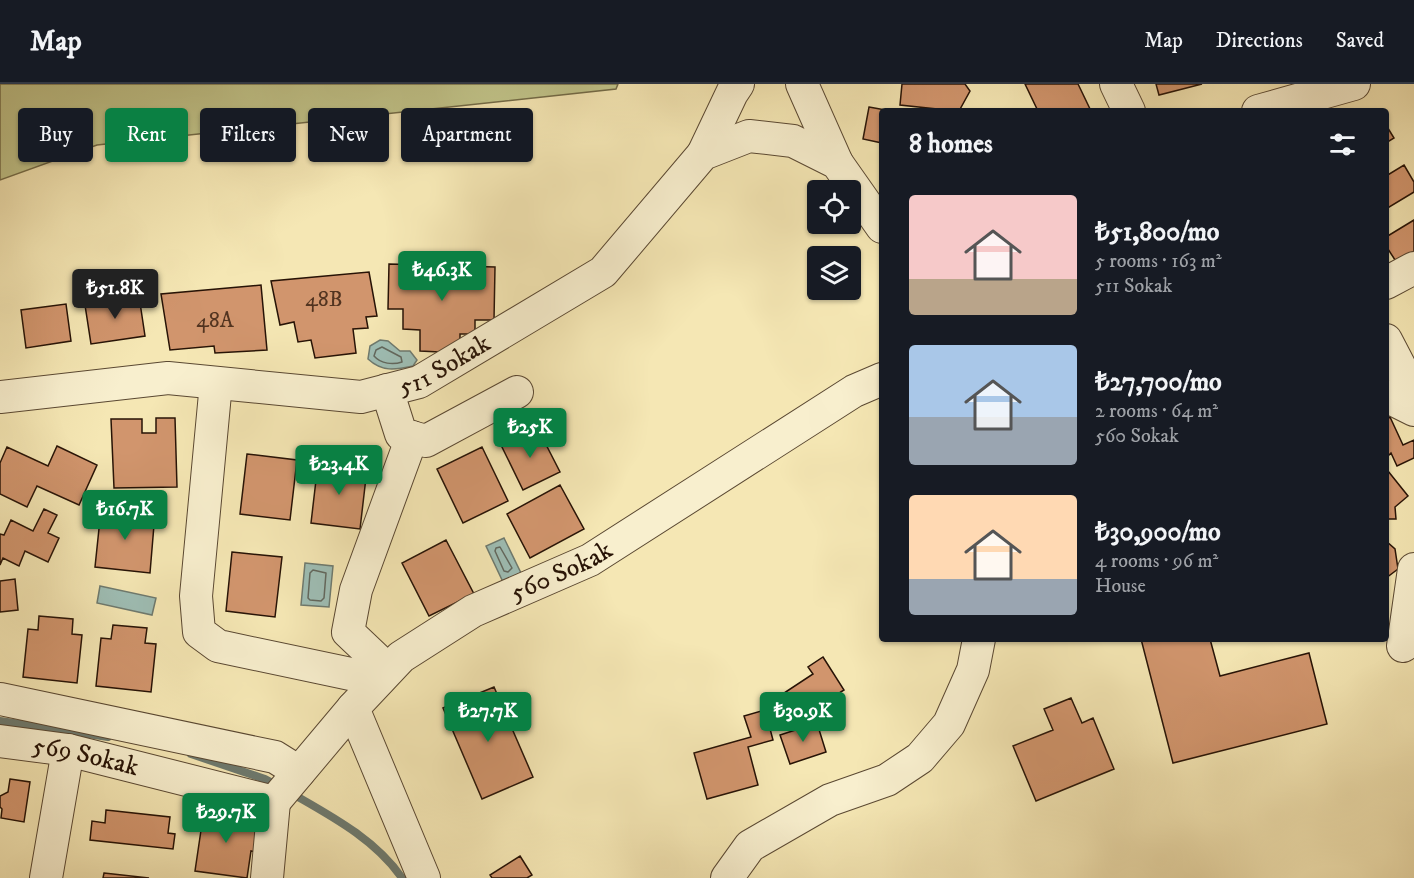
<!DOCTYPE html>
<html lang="en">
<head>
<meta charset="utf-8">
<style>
  :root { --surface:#171b24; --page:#20242c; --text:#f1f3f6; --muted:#9ea1a6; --line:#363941; --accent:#0b8043 }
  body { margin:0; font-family:"IM FELL DW Pica",serif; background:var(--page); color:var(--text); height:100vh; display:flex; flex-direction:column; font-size:22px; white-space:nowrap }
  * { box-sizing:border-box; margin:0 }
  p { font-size:20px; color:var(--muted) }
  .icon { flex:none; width:33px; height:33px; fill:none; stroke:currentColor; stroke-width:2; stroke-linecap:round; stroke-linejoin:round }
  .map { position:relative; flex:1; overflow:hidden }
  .sheet { position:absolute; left:879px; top:24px; width:510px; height:534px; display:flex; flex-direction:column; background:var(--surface); border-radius:6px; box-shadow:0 2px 4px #0004 }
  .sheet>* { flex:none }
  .hud { position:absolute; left:18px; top:24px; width:570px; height:54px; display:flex; gap:12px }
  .buttons { position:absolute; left:807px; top:96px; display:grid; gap:12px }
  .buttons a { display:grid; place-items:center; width:54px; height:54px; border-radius:6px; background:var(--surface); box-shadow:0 2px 4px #0004; font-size:30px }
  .price { position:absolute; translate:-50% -51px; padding:0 14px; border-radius:6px; background:var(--accent); color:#fff; font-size:20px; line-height:39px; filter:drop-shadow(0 2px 3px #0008) }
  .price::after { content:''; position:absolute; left:50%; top:36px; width:18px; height:14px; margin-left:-9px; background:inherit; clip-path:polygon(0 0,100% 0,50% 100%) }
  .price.current { background:#222; color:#fff }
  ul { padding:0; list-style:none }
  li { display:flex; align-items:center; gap:18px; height:150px; padding:0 30px }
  li span { display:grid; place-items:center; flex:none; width:168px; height:120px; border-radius:6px; color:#555 }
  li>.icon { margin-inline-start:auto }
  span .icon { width:72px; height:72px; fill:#fffc; stroke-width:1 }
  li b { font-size:26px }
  h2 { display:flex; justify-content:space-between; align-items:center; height:72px; padding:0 30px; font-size:26px }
  .pill { padding:0 21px; border-radius:6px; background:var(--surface); box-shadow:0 2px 4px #0004; font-size:21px; line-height:54px }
  .pill.current { background:var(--accent); color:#fff }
  header { display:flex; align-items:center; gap:36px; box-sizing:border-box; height:84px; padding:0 30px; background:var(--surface); border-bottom:2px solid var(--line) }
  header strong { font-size:28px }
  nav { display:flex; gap:33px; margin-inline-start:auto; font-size:21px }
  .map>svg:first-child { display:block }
  .green { fill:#c1c48a; stroke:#746c48; stroke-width:1.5 }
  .water { fill:#9ebeb5; stroke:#6e7a6f; stroke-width:1.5 }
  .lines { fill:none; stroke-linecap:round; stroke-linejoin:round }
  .shore { stroke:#62685e; stroke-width:1.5 }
  .stream { stroke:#6e7a6f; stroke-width:8 }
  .building { fill:#d1956d; stroke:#271306; stroke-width:1.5 }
  .minor-casing { stroke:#5a4832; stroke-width:34 }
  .minor { stroke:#f8efce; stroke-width:32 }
  .labels { text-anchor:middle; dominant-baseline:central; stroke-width:5; stroke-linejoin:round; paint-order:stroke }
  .number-label { font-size:22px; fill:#523420 }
  .street-label { font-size:26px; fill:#271306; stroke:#f8efce }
</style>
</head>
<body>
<header>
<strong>Map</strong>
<nav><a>Map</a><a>Directions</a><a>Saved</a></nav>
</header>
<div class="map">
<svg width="1414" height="794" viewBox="0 0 1414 794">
  <rect width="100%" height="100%" fill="#f5e7b4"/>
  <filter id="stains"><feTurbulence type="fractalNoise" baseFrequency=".00333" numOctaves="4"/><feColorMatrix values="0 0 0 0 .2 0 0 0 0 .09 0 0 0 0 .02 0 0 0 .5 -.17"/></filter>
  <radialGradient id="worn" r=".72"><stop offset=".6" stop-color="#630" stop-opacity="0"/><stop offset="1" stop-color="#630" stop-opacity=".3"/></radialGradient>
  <path class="green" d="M0 0H618L616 5 97 61 0 96Z"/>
  <path class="water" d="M380 256 388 257 400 267H410L417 276 413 282C395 286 382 288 368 275L370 262Z
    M504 454 521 489 503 498 486 462Z
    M305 479 333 482 329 523 301 521Z
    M100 502 156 514 152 531 97 519Z"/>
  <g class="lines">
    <path class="shore" d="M382 263 401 273 402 278C393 281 381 280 374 272L376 266Z
      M500 463 512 484 508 488 504 487 495 467 496 464Z
      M313 486 326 489 324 514 321 517 310 516 308 514 310 489Z"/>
    <path class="stream" d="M0 637 108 653
      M191 670 265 695 278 702
      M291 709C331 732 375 755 402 794"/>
  </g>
  <path class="building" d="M902 0H965L970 7 959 27H956L900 21Z
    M1025 0H1078L1091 27H1038Z
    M1156 0H1202L1159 11Z
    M869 23 891 27H882V59L863 55Z
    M1386 41 1394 54 1386 59Z
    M1404 81 1414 98V108L1386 125V92Z
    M1414 136V169L1397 179 1386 162V153Z
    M389 180 495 183 494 236H475V250H460V269L420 267V246L403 245V225H388Z
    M369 188 377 232 366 233 368 244 353 245 356 269 315 274 311 256 298 258 294 238 280 241 271 197Z
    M261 201 267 266 215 269 214 262 170 266 161 210Z
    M139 212 145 252 91 260 85 221Z
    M66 220 71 257 26 264 21 226Z
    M1390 333 1403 361 1414 356V374L1397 382 1391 369 1386 374V335Z
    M156 334H175L177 403 114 404 111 335H142V349H156Z
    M537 343 560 388 523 406 501 361Z
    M57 362 97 381 79 421 37 402 27 423 0 410V379L7 363 48 382Z
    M482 363 508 417 463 439 437 385Z
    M247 370 297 376 290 436 240 430Z
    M318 379 367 385 360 445 311 439Z
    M1388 387 1408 412 1395 423 1396 435H1386V389Z
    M560 401 584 445 530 474 507 430Z
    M111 422 146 425 144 440 154 441 150 489 95 483 100 435 110 436Z
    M44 425 57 431 48 449 59 454 48 478 25 467 19 482 3 474 0 481V450L4 451 11 436 33 447Z
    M446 456 474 510 429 532 402 479Z
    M1386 457 1395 465 1398 485 1386 494Z
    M232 468 282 473 275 533 226 527Z
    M15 495 18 526 0 528V497Z
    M39 532 73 535 72 550 82 551 77 599 23 593 28 545 38 546Z
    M113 541 147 544 145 559 156 560 151 608 96 602 101 554 111 555Z
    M1141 555H1210L1220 592 1309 569 1327 640 1173 679Z
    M823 573 844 606 794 638 778 613 813 590 808 583Z
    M494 603 533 693 482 715 443 624Z
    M1071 614 1082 639 1093 634 1114 685 1036 717 1013 662 1053 646 1044 625Z
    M765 626 773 656 748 663 758 701 707 715 694 669 751 653 744 632Z
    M817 639 826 668 790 680 780 651Z
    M10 695 30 698 24 738 1 734 2 725 0 723V712L8 708Z
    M106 726 170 733 168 749 175 750 173 765 90 756 92 737 105 739Z
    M204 726 252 734 259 742 256 768 251 767 247 794 195 787Z
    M520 772 532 791 527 794H492L490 791Z
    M104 789 149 794H103Z"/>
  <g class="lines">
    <g class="minor-casing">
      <g id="minor">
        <path d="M802 0 837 79"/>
        <path d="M1116 0 1129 27"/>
        <path d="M1258 27 1354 0"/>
        <path d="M703 70 732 9 738 0"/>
        <path d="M1386 199 1414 184"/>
        <path d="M1386 256 1414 310"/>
        <path d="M216 299 196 512 199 548 218 562 379 596"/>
        <path d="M387 306 401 350 426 357 517 308"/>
        <path d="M1386 312 1414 326"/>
        <path id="s1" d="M0 313 168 294 361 313 419 298 603 188 703 70 749 52 793 57 837 79 882 143"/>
        <path d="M1403 562 1414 485"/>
        <path d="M388 586 348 548 356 506 412 353"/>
        <path d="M0 615 275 673 299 688"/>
        <path d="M353 624 424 794"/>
        <path id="s2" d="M0 657 68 666 274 718"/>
        <path id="s3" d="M274 718 353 624 401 573 473 527 590 476 854 307 882 295"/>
        <path d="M46 794 68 666"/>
        <path d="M267 794 274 718"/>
        <path d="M727 794 750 762 830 716 887 696 920 674 949 640 973 586 979 555"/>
      </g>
    </g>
    <use href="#minor" class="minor"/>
  </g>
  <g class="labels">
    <g class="number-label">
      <text x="324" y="215">48B</text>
      <text x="215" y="236">48A</text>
    </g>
    <g class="street-label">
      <text stroke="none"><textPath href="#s1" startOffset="453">511 Sokak</textPath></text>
      <text stroke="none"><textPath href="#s3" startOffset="375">560 Sokak</textPath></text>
      <text stroke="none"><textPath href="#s2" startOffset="87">569 Sokak</textPath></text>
    </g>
  </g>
  <rect width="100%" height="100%" filter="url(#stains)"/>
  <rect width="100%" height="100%" fill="url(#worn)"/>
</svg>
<div class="buttons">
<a><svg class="icon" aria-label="locate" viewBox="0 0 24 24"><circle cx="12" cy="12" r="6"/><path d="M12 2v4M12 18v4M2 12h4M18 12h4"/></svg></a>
<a><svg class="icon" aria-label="layers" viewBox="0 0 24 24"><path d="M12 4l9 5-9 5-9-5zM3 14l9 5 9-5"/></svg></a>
</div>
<b class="price" style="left:442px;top:218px">₺46.3K</b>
<b class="price current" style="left:115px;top:236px">₺51.8K</b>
<b class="price" style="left:530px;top:375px">₺25K</b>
<b class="price" style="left:339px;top:412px">₺23.4K</b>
<b class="price" style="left:125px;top:457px">₺16.7K</b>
<b class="price" style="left:488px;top:659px">₺27.7K</b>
<b class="price" style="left:803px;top:659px">₺30.9K</b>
<b class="price" style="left:226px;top:760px">₺29.7K</b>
<div class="hud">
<a class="pill">Buy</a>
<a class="pill current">Rent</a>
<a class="pill">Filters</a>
<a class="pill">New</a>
<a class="pill">Apartment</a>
</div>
<section class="sheet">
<h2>8 homes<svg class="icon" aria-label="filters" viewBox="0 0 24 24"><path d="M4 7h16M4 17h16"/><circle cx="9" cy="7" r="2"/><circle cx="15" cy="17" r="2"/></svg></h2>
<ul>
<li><span style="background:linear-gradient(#f6c9c9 70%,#b9a48a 0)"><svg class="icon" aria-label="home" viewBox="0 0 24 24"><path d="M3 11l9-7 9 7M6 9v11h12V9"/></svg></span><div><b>₺51,800/mo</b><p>5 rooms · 163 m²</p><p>511 Sokak</p></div></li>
<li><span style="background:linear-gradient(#a9c7e8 60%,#9aa5b1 0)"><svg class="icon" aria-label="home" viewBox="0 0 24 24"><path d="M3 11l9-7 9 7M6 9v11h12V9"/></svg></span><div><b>₺27,700/mo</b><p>2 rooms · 64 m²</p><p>560 Sokak</p></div></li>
<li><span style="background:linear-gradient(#ffd9b3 70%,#9aa5b1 0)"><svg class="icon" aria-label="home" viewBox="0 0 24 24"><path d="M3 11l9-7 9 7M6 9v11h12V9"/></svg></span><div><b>₺30,900/mo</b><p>4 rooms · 96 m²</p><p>House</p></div></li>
</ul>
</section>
</div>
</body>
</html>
